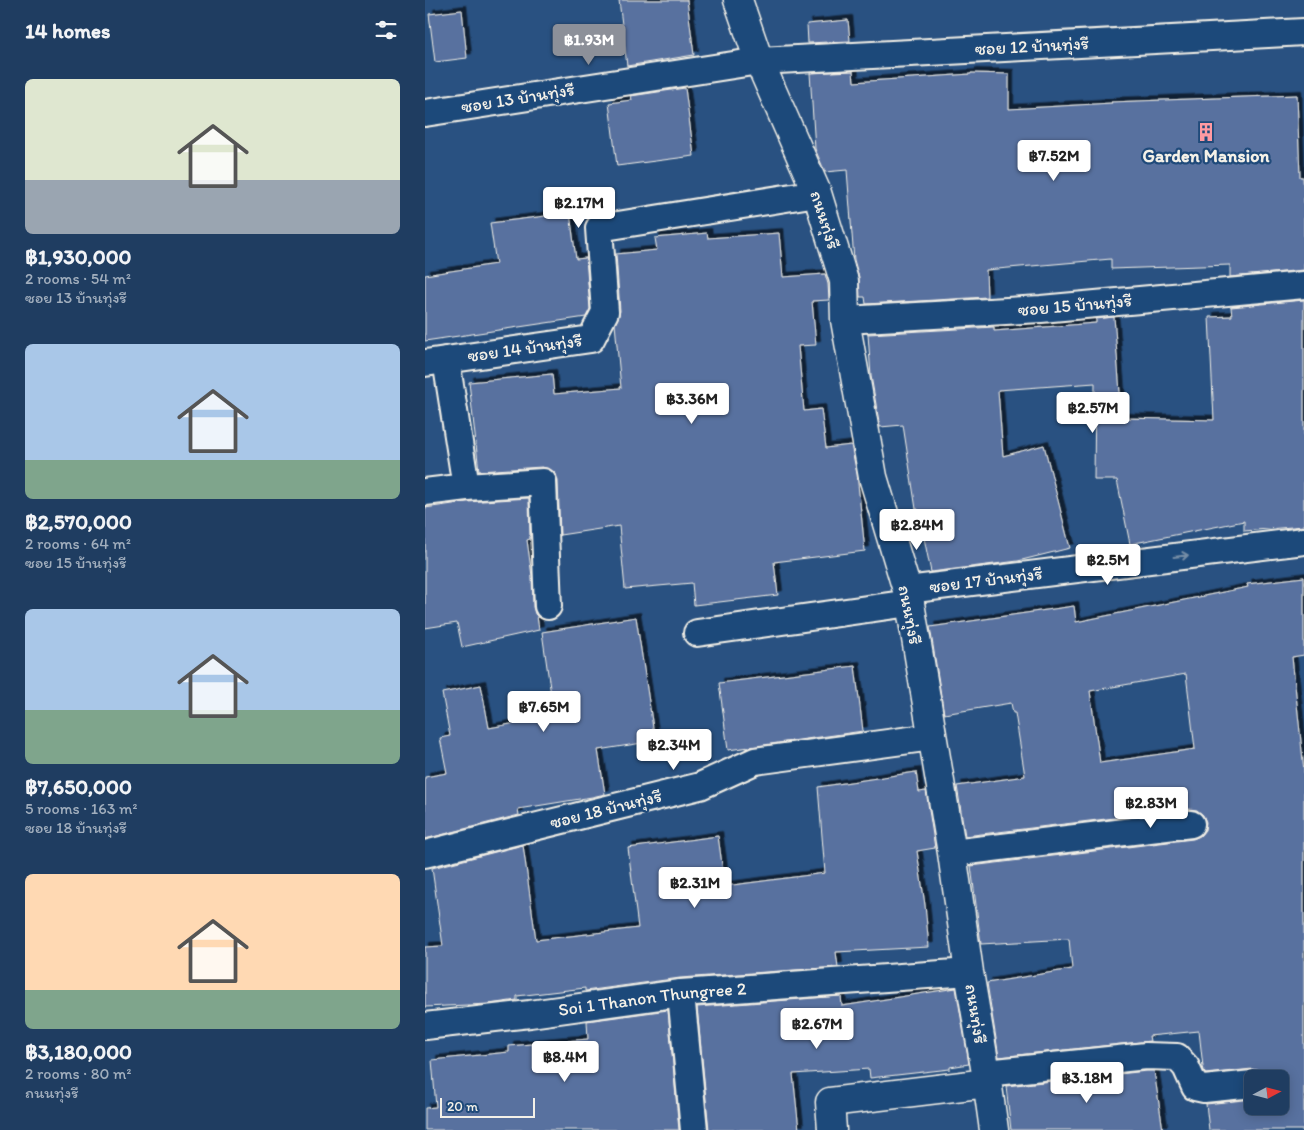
<!DOCTYPE html>
<html lang="en">
<head>
<meta charset="utf-8">
<style>
  :root { --surface:#1f3d61; --page:#274467; --text:#f1f3f6; --muted:#a1aebd; --line:#3c5676; --accent:#8c9099 }
  body { margin:0; font-family:Itim,"Playpen Sans Thai",sans-serif; background:var(--page); color:var(--text); height:100vh; display:flex; flex-direction:column; font-size:19px; white-space:nowrap }
  * { box-sizing:border-box; margin:0 }
  p { font-size:16px; color:var(--muted) }
  .icon { flex:none; width:28px; height:28px; fill:none; stroke:currentColor; stroke-width:2; stroke-linecap:round; stroke-linejoin:round }
  .map { position:relative; flex:1; overflow:hidden }
  .drawer { display:flex; flex-direction:column; background:var(--surface); width:425px }
  .drawer>* { flex:none }
  .needle { width:32px; rotate:83deg }
  .tools { position:absolute; left:819px; top:1070px; display:grid; gap:10px }
  .tools a { display:grid; place-items:center; width:45px; height:45px; border-radius:8px; background:var(--surface); box-shadow:0 2px 12px #0003,0 0 0 1px var(--line); font-size:25px }
  .scale { position:absolute; left:15px; bottom:12px; width:95px; box-sizing:border-box; padding-left:5px; border:2px solid #f4f1e8; border-top:0; font-size:14px; line-height:18px; white-space:nowrap; color:#f4f1e8; -webkit-text-stroke:4px #1f4a7a; paint-order:stroke }
  .price { position:absolute; translate:-50% -42px; padding:0 11px; border-radius:5px; background:#fff; color:#222; font-size:16px; line-height:32px; filter:drop-shadow(0 1px 2px #0008) }
  .price::after { content:''; position:absolute; left:50%; top:30px; width:15px; height:11px; margin-left:-8px; background:inherit; clip-path:polygon(0 0,100% 0,50% 100%) }
  .price.active { background:var(--accent); color:#fff }
  ul { padding:0; list-style:none }
  li { display:grid; align-content:center; gap:10px; height:265px; padding:0 25px }
  li span { display:grid; place-items:center; height:155px; border-radius:8px; color:#555 }
  li>.icon { margin-inline-start:auto }
  span .icon { width:90px; height:90px; fill:#fffc; stroke-width:1 }
  li b { font-size:21px }
  h2 { display:flex; justify-content:space-between; align-items:center; height:60px; padding:0 25px; font-size:21px }
  main { display:flex; flex:1; min-height:0 }
  .map>svg:first-child { display:block }
  .building { fill:#59719f; stroke:#f4f1e8; fill-rule:evenodd; filter:url(#shadow) }
  .lines { fill:none; stroke-linecap:round; stroke-linejoin:round }
  .street-casing { stroke:#f4f1e8; stroke-width:30 }
  .secondary-casing { stroke:#f4f1e8; stroke-width:31 }
  .street { stroke:#1f4a7a; stroke-width:26 }
  .secondary { stroke:#1f4a7a; stroke-width:28 }
  .oneway { stroke:#748da6 }
  .labels { text-anchor:middle; dominant-baseline:central; stroke-width:4.5; stroke-linejoin:round; paint-order:stroke }
  .street-label { font-size:18px; fill:#f4f1e8; stroke:#1f4a7a }
  .poi-label { font-size:18px; font-weight:bold; fill:#f4f1e8; stroke:#1f4a7a }
</style>
</head>
<body>
<main>
<section class="drawer">
<h2>14 homes<svg class="icon" aria-label="filters" viewBox="0 0 24 24"><path d="M4 7h16M4 17h16"/><circle cx="9" cy="7" r="2"/><circle cx="15" cy="17" r="2"/></svg></h2>
<ul>
<li><span style="background:linear-gradient(#dfe7d0 65%,#9aa5b1 0)"><svg class="icon" aria-label="home" viewBox="0 0 24 24"><path d="M3 11l9-7 9 7M6 9v11h12V9"/></svg></span><div><b>฿1,930,000</b><p>2 rooms · 54 m²</p><p>ซอย 13 บ้านทุ่งรี</p></div></li>
<li><span style="background:linear-gradient(#a9c7e8 75%,#7fa58c 0)"><svg class="icon" aria-label="home" viewBox="0 0 24 24"><path d="M3 11l9-7 9 7M6 9v11h12V9"/></svg></span><div><b>฿2,570,000</b><p>2 rooms · 64 m²</p><p>ซอย 15 บ้านทุ่งรี</p></div></li>
<li><span style="background:linear-gradient(#a9c7e8 65%,#7fa58c 0)"><svg class="icon" aria-label="home" viewBox="0 0 24 24"><path d="M3 11l9-7 9 7M6 9v11h12V9"/></svg></span><div><b>฿7,650,000</b><p>5 rooms · 163 m²</p><p>ซอย 18 บ้านทุ่งรี</p></div></li>
<li><span style="background:linear-gradient(#ffd9b3 75%,#7fa58c 0)"><svg class="icon" aria-label="home" viewBox="0 0 24 24"><path d="M3 11l9-7 9 7M6 9v11h12V9"/></svg></span><div><b>฿3,180,000</b><p>2 rooms · 80 m²</p><p>ถนนทุ่งรี</p></div></li>
</ul>
</section>
<div class="map">
<svg width="879" height="1130" viewBox="0 0 879 1130">
  <defs>
    <filter id="shadow"><feDropShadow dx="4.5" dy="-4.5" stdDeviation="0" flood-color="#0009"/></filter>
  </defs>
  <rect width="100%" height="100%" fill="#295181"/>
  <filter id="ink" filterUnits="userSpaceOnUse"><feTurbulence type="fractalNoise" baseFrequency=".02" numOctaves="2"/><feDisplacementMap in="SourceGraphic" scale="10" xChannelSelector="R" yChannelSelector="G"/><feConvolveMatrix kernelMatrix="1 2 1 2 8 2 1 2 1" color-interpolation-filters="sRGB"/></filter>
  <g filter="url(#ink)">
    <path class="building" d="M194 0H262L269 55 202 66Z
      M37 10 42 58 10 62 4 14Z
      M423 20 425 41 383 43 382 24Z
      M428 71 429 82 546 74V73L584 74V109L687 103 686 102 872 95 875 177H878L879 205V270L805 277V265L686 269V259L561 270 562 297 441 304 440 297H435L434 277 429 260 422 170 400 172 390 149 385 73Z
      M260 88 269 156 192 166 184 103 207 100 206 96Z
      M145 213 151 259 161 258 165 309 161 317 0 341V275L71 264 65 223Z
      M282 233 283 238 354 233 358 277 400 274 403 284 404 300 387 301 391 345 373 346 379 411 396 409 401 448 426 445 432 474 440 551 349 562 353 595 269 605 267 583 200 589 194 526 135 535 133 481 131 474 125 469 117 467 54 471 44 382 127 374 129 394 196 388 190 324 193 318 195 311 191 254 232 250 230 238Z
      M879 300V526L819 531V521L705 544 692 480H669L670 383 573 390 578 456 619 445 645 548 593 561 506 572 493 509H491L478 425 455 427 446 376 443 334 569 327V331L671 323V319L689 317 697 418 789 420 784 317 807 316 806 307Z
      M104 498 105 539 102 540 107 576 108 607 110 614 112 616 114 630 37 647 32 623 0 628V508L42 502Z
      M879 577V655L867 657 879 770V1130H784L781 1104 828 1099V1106H855V1079H842L840 1075 835 1071 827 1069 780 1074 778 1067 774 1031 724 1036 725 1041 574 1057 562 983 647 969 644 939 556 944 546 866 768 839 775 836 780 830 781 822 778 815 772 810 764 809 540 836 532 786 600 776 590 713H588L586 703 519 714 505 627 649 606 651 622 823 587 822 584ZM761 674 770 749 675 763 665 691Z
      M211 617 230 741 173 750 180 794 167 797 93 809 94 815 0 839V777L22 773 15 738 25 736 17 693 56 685 64 728 129 716 117 632Z
      M430 666 438 731 303 750 294 683Z
      M491 772 494 792 501 791 510 848 492 851 500 905 504 947 411 952 413 967 255 978 160 991V988L92 996V1000L64 1004 0 1007V947L18 946 7 868 98 845 111 940 213 928 203 848 293 836 300 886 400 873 393 787Z
      M531 988 544 1064 525 1067V1069L445 1078 444 1069 368 1074 374 1130H284L272 1007 416 996 417 1006Z
      M243 1010 254 1130H0V1108L11 1107 7 1060 84 1052V1046L163 1039 162 1021Z
      M722 1071H729L738 1130H586L581 1086Z"/>
    <g class="lines">
      <g class="street-casing">
        <g id="street">
          <path d="M0 113 334 61 879 32"/>
          <path d="M420 320 616 309 879 285"/>
          <path d="M21 360 41 487"/>
          <path d="M0 363 166 339 180 312 174 228 392 193"/>
          <path d="M0 492 41 487 118 482 123 606"/>
          <path d="M482 590 879 541"/>
          <path d="M272 633 485 603"/>
          <path d="M527 853 766 824"/>
          <path d="M0 854 275 786 330 761 507 737"/>
          <path d="M256 993 269 1130"/>
          <path id="s1" d="M0 1026 105 1014 256 993 544 972"/>
          <path d="M561 1073 721 1056 752 1057 761 1067 770 1087 779 1089 828 1084"/>
        </g>
      </g>
      <g class="secondary-casing">
        <path id="secondary" d="M313 0 334 61 392 193 419 281 420 320 448 477 482 590 485 603 527 853 544 972 561 1073 569 1130
          M407 1130 405 1102 562 1083"/>
      </g>
      <use href="#street" class="street"/>
      <use href="#secondary" class="secondary"/>
    </g>
    <defs><path id="oneway-shaft" d="M-6 0H5M1.5-3L5.5 0L1.5 3" fill="none" stroke-width="1.6" stroke-linecap="round" stroke-linejoin="round" transform="scale(1.25)"/></defs>
    <use class="oneway" href="#oneway-shaft" transform="translate(756 556) rotate(-7)"/>
  </g>
  <defs>
    <g id="building-bare" transform="scale(1.5)"><path d="M-4-6H4V6H1V3H-1V6H-4ZM-2.5-4.3h1.7v1.8h-1.7ZM.8-4.3h1.7v1.8H.8ZM-2.5-1h1.7V.8h-1.7ZM.8-1h1.7V.8H.8Z" fill="#ff9aa2" stroke="#1f4a7a" stroke-width="2.5" paint-order="stroke"/></g>
  </defs>
  <g fill-rule="evenodd">
    <use href="#building-bare" x="781" y="132"/>
  </g>
  <g class="labels">
    <g class="street-label">
      <text transform="translate(607 46) rotate(-3)">ซอย 12 บ้านทุ่งรี</text>
      <text transform="translate(93 98) rotate(-9)">ซอย 13 บ้านทุ่งรี</text>
      <text transform="translate(400 220) rotate(72)">ถนนทุ่งรี</text>
      <text transform="translate(650 305) rotate(-5)">ซอย 15 บ้านทุ่งรี</text>
      <text transform="translate(100 348) rotate(-8)">ซอย 14 บ้านทุ่งรี</text>
      <text transform="translate(561 580) rotate(-7)">ซอย 17 บ้านทุ่งรี</text>
      <text transform="translate(485 615) rotate(79)">ถนนทุ่งรี</text>
      <text transform="translate(181 809) rotate(-14)">ซอย 18 บ้านทุ่งรี</text>
      <text stroke="none"><textPath href="#s1" startOffset="229">Soi 1 Thanon Thungree 2</textPath></text>
      <text transform="translate(551 1014) rotate(81)">ถนนทุ่งรี</text>
    </g>
    <g class="poi-label">
      <text x="781" y="156">Garden Mansion</text>
    </g>
  </g>
</svg>
<div class="tools">
<a><svg class="needle" viewBox="-14 -14 28 28"><path d="M0-13l5 13h-10z" fill="#e53935"/><path d="M0 13l5-13h-10z" fill="#a1aebd"/></svg></a>
</div>
<div class="scale">20 m</div>
<b class="price active" style="left:164px;top:66px">฿1.93M</b>
<b class="price" style="left:629px;top:182px">฿7.52M</b>
<b class="price" style="left:154px;top:229px">฿2.17M</b>
<b class="price" style="left:267px;top:425px">฿3.36M</b>
<b class="price" style="left:668px;top:434px">฿2.57M</b>
<b class="price" style="left:492px;top:551px">฿2.84M</b>
<b class="price" style="left:683px;top:586px">฿2.5M</b>
<b class="price" style="left:119px;top:733px">฿7.65M</b>
<b class="price" style="left:249px;top:771px">฿2.34M</b>
<b class="price" style="left:726px;top:829px">฿2.83M</b>
<b class="price" style="left:270px;top:909px">฿2.31M</b>
<b class="price" style="left:392px;top:1050px">฿2.67M</b>
<b class="price" style="left:140px;top:1083px">฿8.4M</b>
<b class="price" style="left:662px;top:1104px">฿3.18M</b>
</div>
</main>
</body>
</html>
